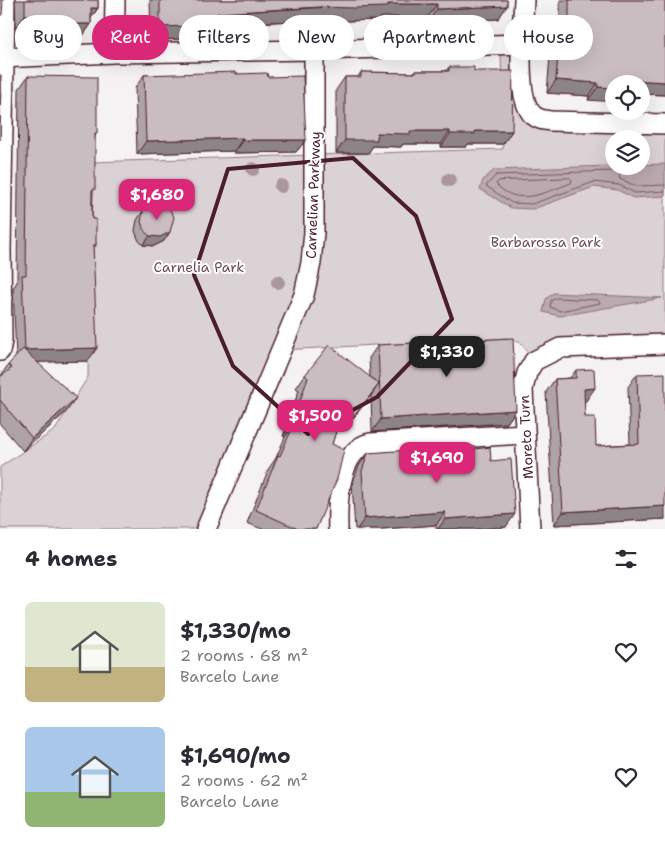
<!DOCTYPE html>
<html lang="en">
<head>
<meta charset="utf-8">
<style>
  :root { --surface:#fff; --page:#f2f2f3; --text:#2b2b33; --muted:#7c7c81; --accent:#db2777 }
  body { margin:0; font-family:"Shantell Sans",sans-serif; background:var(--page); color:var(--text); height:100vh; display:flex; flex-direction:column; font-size:19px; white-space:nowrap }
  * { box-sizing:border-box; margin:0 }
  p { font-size:16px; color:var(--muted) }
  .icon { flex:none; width:28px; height:28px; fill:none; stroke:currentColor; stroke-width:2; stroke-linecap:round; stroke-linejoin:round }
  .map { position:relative; height:529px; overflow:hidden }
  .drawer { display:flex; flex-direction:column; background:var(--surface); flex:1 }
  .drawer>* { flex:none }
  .guide { position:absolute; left:15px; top:15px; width:635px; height:45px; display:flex; gap:10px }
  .fabs { position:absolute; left:605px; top:75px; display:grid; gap:10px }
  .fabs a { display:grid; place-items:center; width:45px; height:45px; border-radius:50%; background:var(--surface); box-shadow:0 5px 20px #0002; font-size:25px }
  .price { position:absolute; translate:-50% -42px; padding:0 11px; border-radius:10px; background:var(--accent); color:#fff; font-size:16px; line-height:32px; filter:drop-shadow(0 1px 2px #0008) }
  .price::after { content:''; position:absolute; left:50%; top:30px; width:15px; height:11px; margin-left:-8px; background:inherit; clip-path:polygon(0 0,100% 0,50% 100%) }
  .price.current { background:#222; color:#fff }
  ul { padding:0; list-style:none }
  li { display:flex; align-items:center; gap:15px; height:125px; padding:0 25px }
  li span { display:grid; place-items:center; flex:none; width:140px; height:100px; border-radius:8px; color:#555 }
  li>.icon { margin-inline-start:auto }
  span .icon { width:60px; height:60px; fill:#fffc; stroke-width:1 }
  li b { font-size:21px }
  h2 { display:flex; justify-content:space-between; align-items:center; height:60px; padding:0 25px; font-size:21px }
  .pill { padding:0 18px; border-radius:22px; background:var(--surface); box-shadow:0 5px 20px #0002; font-size:18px; line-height:45px }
  .pill.current { background:var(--accent); color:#fff }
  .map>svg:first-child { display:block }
  .green { fill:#dbd2d5; stroke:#927880; fill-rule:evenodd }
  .water { fill:#baa9ae; stroke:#8d727a }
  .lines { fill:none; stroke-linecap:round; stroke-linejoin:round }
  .shore { stroke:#77565f; stroke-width:1 }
  .street-casing { stroke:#4a1f2b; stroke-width:22 }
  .street { stroke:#fff; stroke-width:19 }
  .tree { fill:#aa979c }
  .wall { fill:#aea3a6; stroke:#4a1f2b }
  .shaded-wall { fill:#8d8487; stroke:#4a1f2b }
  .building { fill:#cabdc1; stroke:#4a1f2b }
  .marked { fill:none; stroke:#4a1f2b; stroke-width:4; stroke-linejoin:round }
  .labels { text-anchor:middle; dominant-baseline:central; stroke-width:4; stroke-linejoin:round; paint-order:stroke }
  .street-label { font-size:14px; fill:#4a1f2b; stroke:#fff }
  .park-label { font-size:14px; fill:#6e4c56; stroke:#fff }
</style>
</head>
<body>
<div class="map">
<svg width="665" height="529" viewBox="0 0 665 529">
  <rect width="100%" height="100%" fill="#f4f2f2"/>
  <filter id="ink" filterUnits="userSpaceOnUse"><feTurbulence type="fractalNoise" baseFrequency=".02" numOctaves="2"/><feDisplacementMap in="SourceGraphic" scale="10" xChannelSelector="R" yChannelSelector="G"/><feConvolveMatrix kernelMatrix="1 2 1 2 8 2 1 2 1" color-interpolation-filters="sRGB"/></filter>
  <g filter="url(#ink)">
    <path class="green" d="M523 44 532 114 665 124V344L560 348 534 361 521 343 507 338 281 350 206 529H0V467L55 430 88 377 91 162 503 149 501 45ZM614 139H641V166H614Z"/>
    <path class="water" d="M665 164V196L633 198 618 190 594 187 533 209 511 208 480 189 483 180 494 170Z
      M553 293 662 298 560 316 543 312 546 299Z"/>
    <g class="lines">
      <path class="shore" d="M618 166 613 171 496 175 486 186 512 203 532 204 594 182 619 185 635 193 665 191
        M625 166 619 176 620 179 636 186 665 185
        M570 178 572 180 571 183C546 192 517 208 496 184L499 181Z
        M556 298 598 300 600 303 560 311 550 307 551 301Z"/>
      <g class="street-casing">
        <path id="street" d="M524 0C523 26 514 97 533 115 539 120 544 120 551 121L665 124
          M114 53 115 0
          M0 58 114 53 314 50 523 44
          M0 351 2 341 1 249 5 0
          M206 529 304 295 311 263 314 232V50
          M338 529C337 503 339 450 370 443L525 434
          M530 529 523 389 527 373 534 361 560 348 665 344"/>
      </g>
      <use href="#street" class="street"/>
    </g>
    <g class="tree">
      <circle cx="253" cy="169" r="7"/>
      <circle cx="449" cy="180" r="7"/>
      <circle cx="281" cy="186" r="7"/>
      <circle cx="278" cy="282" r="7"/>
    </g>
    <path class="wall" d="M15 0H98V8L91 18V24L82 37H20L19 28H16Z
      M150 0H507V6L498 19 428 22V17H381L379 20 345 21 311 20 219 25 210 38 151 40Z
      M560 0H665V95L641 94V84L588 100 589 96 547 93 552 31 560 20Z
      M449 67 474 71 512 131 503 144H468L466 147H441V144H403L401 147 373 146 368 153H336V90L345 77H358L361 72 413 73 415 71H446Z
      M236 74 268 77 306 140 296 152 234 153V151L137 154 135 88 144 75Z
      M28 76 97 133 95 136 92 219 96 245 93 250 88 361 37 362 67 411 23 451 0 424V377L8 365 16 357 13 288 17 282 19 89Z
      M143 211 164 241 154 246 143 245 139 241 135 231 137 220Z
      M378 345 516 410 507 423 372 432 371 395 346 427 339 422 332 444 316 529H262L247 523 269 468 276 458 285 437 283 436 299 390 296 388 305 375 370 378 369 358Z
      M576 370 586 401H584L585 417 596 446 630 444 628 387 637 374 665 519 554 525 546 392 555 379 570 378Z
      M475 449 491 461 506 527 478 529H436V525L382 529H355L352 484 359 466 368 453 437 455 473 451Z"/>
    <path class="shaded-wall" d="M388 4H437L428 17H381L379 20 345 21 311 20 212 25H219L210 38 151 40 160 27 218 13Z
      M507 6 498 19 428 22 437 9Z
      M91 8H98L89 21Z
      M25 15H29L19 28H16Z
      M29 24H91L82 37H20Z
      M556 80 598 83 589 96 547 93Z
      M632 80 665 82V95L641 94V84H630Z
      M598 87 614 88V102L588 100Z
      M410 131H450L441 144H403L401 147 373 146 368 153H336L345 140 377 133Z
      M475 131H512L503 144H468L466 147H441L450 134Z
      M243 138 234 151 137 154 146 141Z
      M243 140H306L296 152 234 153Z
      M170 232 164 241 154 246 143 245 150 236Z
      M97 348 88 361 16 363 25 350Z
      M379 384 370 397 346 427 355 415Z
      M595 388 586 401 575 402 584 389Z
      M76 398 67 411 23 451 32 438Z
      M516 410 507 423 372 432 381 419Z
      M292 423 294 424 285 437 283 436Z
      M665 506V519L554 525 563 512Z
      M445 512 436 525 382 529H357L365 518Z
      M515 514 506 527 478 529H438L445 519Z"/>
    <path class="building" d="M0 0H3L2 15H0Z
      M25 0H98V8H91V24H29V15H25Z
      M160 0H507V6L437 9V4H388V7L354 8 320 7 218 13 219 25 160 27Z
      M569 0H665V82L632 80V84H614V88L598 87V83L556 80 561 18H569Z
      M449 67H474V71H513L512 131H475V134H450V131H410V134L377 133V140H345V77H361V72L415 73V71H449Z
      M236 72V74L267 73 268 77 303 76 306 140H243V138L146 141 144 75Z
      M0 75H1L0 140Z
      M28 76 97 77V133H95V190H92V219H96V245H93L97 348 25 350 22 275H26Z
      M158 204 169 208 174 217 170 232 160 237 150 236 145 232 141 222 143 211 147 207Z
      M513 338 516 410 381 419 378 345Z
      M329 345 379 384 355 415 344 406 332 444 344 450 337 479 316 529H298L256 510 278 455 280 456 294 424 292 423 308 378 305 375Z
      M23 349 76 398 32 438 0 400V377L12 368 8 365Z
      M594 369 595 388 584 389 585 417H595L596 446 639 444 637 374 665 373V506L563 512 555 379 576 378V370Z
      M490 447 491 461 511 459 515 514 445 519V512L365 518 362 471 368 453 436 448 437 455 475 451V449Z"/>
  </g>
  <path class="marked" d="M353 158 416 216 452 319 377 397 308 434 233 366 194 275 228 169Z"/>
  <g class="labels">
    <g class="street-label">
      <text transform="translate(313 195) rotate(-88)">Carnelian Parkway</text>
      <text transform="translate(526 437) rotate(-93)">Moreto Turn</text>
    </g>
    <g class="park-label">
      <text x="546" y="242">Barbarossa Park</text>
      <text x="199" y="267">Carnelia Park</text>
    </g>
  </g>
</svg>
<div class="fabs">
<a><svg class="icon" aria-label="locate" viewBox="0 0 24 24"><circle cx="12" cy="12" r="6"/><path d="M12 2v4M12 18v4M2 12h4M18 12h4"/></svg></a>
<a><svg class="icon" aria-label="layers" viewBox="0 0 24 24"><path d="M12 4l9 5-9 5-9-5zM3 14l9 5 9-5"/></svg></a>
</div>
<b class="price" style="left:157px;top:221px">$1,680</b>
<b class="price current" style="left:447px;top:378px">$1,330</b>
<b class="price" style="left:315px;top:442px">$1,500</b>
<b class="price" style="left:437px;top:484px">$1,690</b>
<div class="guide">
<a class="pill">Buy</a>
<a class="pill current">Rent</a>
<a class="pill">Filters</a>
<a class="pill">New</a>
<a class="pill">Apartment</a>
<a class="pill">House</a>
</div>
</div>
<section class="drawer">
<h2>4 homes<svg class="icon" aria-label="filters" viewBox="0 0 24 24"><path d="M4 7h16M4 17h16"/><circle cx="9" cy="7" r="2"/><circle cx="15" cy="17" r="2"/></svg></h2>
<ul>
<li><span style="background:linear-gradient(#dfe7d0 65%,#c2b280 0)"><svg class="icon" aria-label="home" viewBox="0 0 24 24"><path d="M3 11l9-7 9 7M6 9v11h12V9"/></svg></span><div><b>$1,330/mo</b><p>2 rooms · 68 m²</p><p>Barcelo Lane</p></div><svg class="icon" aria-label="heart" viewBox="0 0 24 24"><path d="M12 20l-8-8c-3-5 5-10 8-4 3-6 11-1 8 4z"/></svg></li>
<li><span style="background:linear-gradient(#a9c7e8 65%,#8fb573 0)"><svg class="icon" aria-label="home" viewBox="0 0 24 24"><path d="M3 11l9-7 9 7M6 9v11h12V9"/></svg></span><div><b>$1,690/mo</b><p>2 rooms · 62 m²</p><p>Barcelo Lane</p></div><svg class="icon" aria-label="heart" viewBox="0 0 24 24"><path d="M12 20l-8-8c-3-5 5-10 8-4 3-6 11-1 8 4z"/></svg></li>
</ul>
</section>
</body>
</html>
